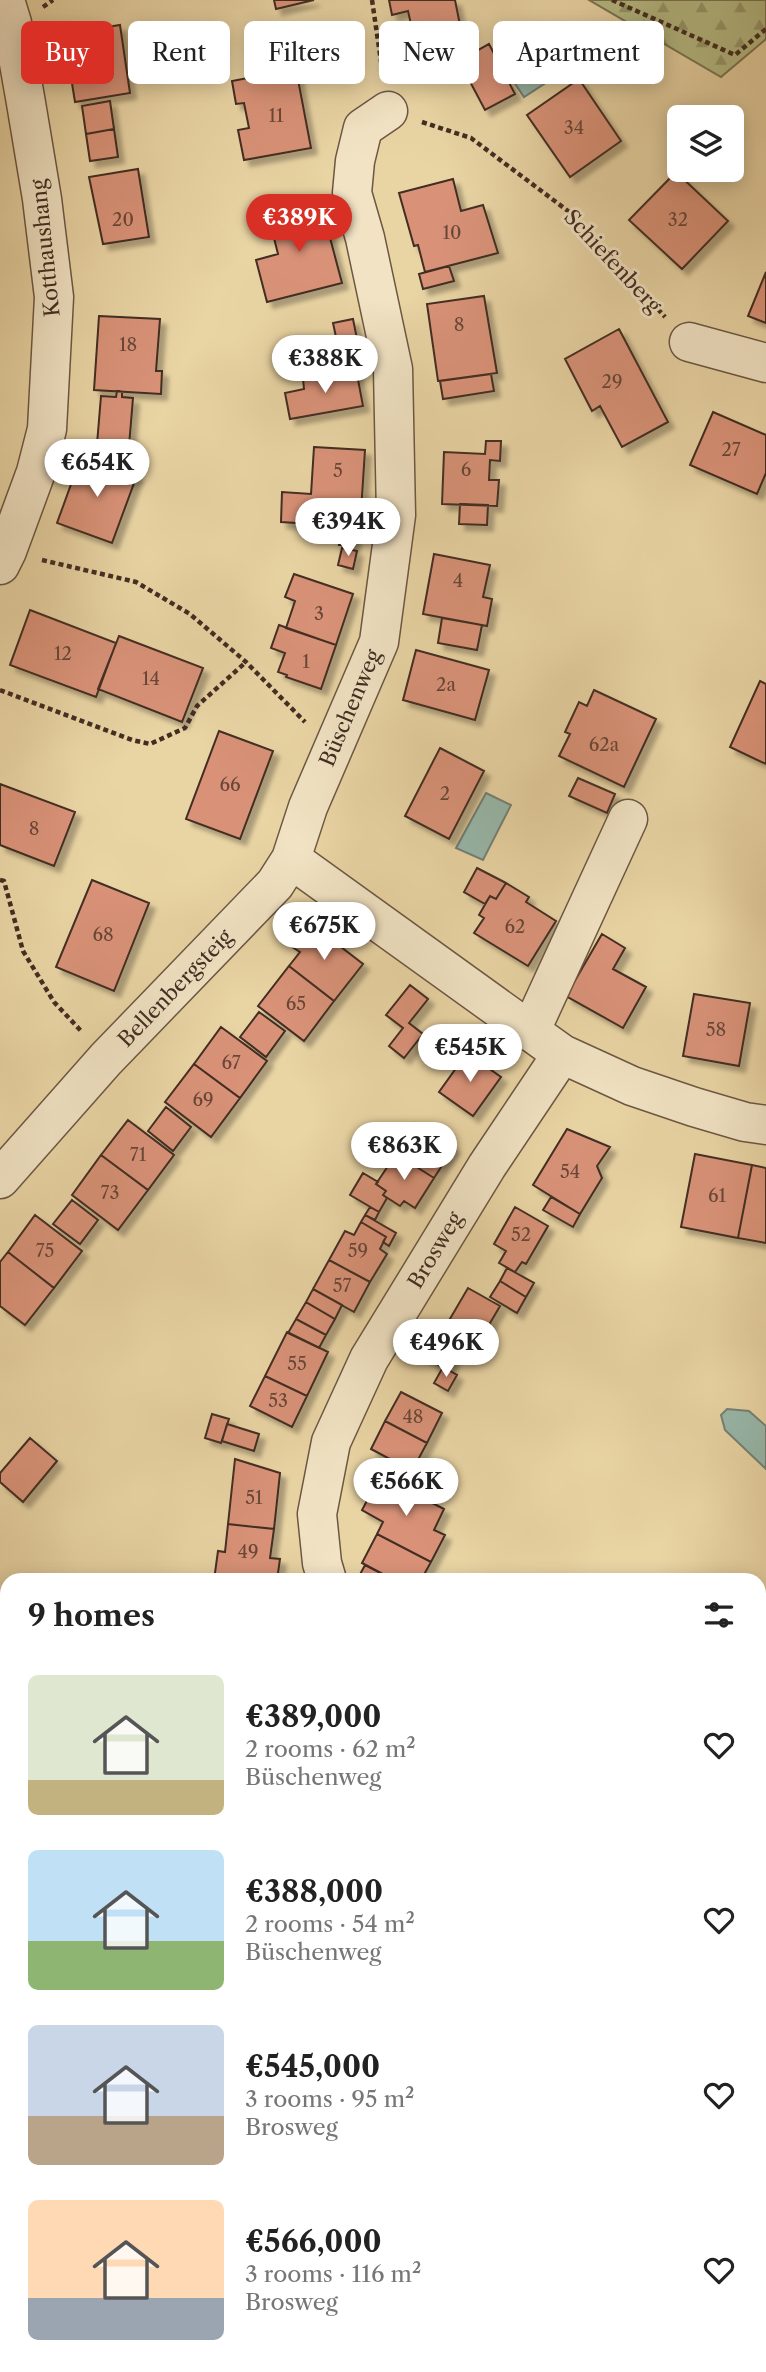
<!DOCTYPE html>
<html lang="en">
<head>
<meta charset="utf-8">
<style>
  :root { --surface:#fff; --page:#f6f6f6; --text:#222; --muted:#767676; --accent:#d93025 }
  body { margin:0; font-family:"Libre Caslon Text",serif; background:var(--page); color:var(--text); height:100vh; display:flex; flex-direction:column; font-size:26px; white-space:nowrap }
  * { box-sizing:border-box; margin:0 }
  p { font-size:23px; color:var(--muted) }
  .icon { flex:none; width:38px; height:38px; fill:none; stroke:currentColor; stroke-width:2; stroke-linecap:round; stroke-linejoin:round }
  .map { position:relative; flex:1; overflow:hidden }
  .panel { position:absolute; left:0px; top:1573px; width:766px; height:800px; display:flex; flex-direction:column; background:var(--surface); border-radius:21px 21px 0 0; box-shadow:0 4px 18px #0003 }
  .panel>* { flex:none }
  .hud { position:absolute; left:21px; top:21px; width:724px; height:63px; display:flex; gap:14px }
  .buttons { position:absolute; left:667px; top:105px; display:grid; gap:14px }
  .buttons a { display:grid; place-items:center; width:77px; height:77px; border-radius:10px; background:var(--surface); box-shadow:0 4px 18px #0003; font-size:35px }
  .price { position:absolute; translate:-50% -60px; padding:0 16px; border-radius:24px; background:#fff; color:#222; font-size:23px; line-height:46px; filter:drop-shadow(0 2px 4px #0008) }
  .price::after { content:''; position:absolute; left:50%; top:42px; width:21px; height:16px; margin-left:-10px; background:inherit; clip-path:polygon(0 0,100% 0,50% 100%) }
  .price.current { background:var(--accent); color:#fff }
  ul { padding:0; list-style:none }
  li { display:flex; align-items:center; gap:21px; height:175px; padding:0 28px }
  li span { display:grid; place-items:center; flex:none; width:196px; height:140px; border-radius:10px; color:#555 }
  li>.icon { margin-inline-start:auto }
  span .icon { width:84px; height:84px; fill:#fffc; stroke-width:1 }
  li b { font-size:30px }
  h2 { display:flex; justify-content:space-between; align-items:center; height:84px; padding:0 28px; font-size:30px }
  .tag { padding:0 24px; border-radius:10px; background:var(--surface); box-shadow:0 4px 18px #0003; font-size:24px; line-height:63px }
  .tag.current { background:var(--accent); color:#fff }
  .map>svg:first-child { display:block }
  .grass { fill:url(#grass-tufts); stroke:#7c7554; stroke-width:2 }
  .forest { fill:url(#forest-firs); stroke:#7c7554; stroke-width:2 }
  .water { fill:#97b8ab; stroke:#758075; stroke-width:2 }
  .building { fill:#d99278; stroke:#422d23; stroke-width:2; filter:url(#shadow) }
  .lines { fill:none; stroke-linecap:round; stroke-linejoin:round }
  .minor-casing { stroke:#6c5743; stroke-width:41 }
  .path { stroke:#422d23; stroke-width:4.5; stroke-dasharray:5 3.5; stroke-linecap:butt }
  .minor { stroke:#f1e3c4; stroke-width:38 }
  .labels { text-anchor:middle; dominant-baseline:central; stroke-width:6; stroke-linejoin:round; paint-order:stroke }
  .number-label { font-size:18px; fill:#684638 }
  .street-label { font-size:21px; fill:#422d23; stroke:#f1e3c4 }
</style>
</head>
<body>
<div class="map">
<svg width="766" height="2372" viewBox="0 0 766 2372">
  <defs>
    <pattern id="grass-tufts" width="24" height="20" patternUnits="userSpaceOnUse" patternTransform="scale(1.75)"><rect width="24" height="20" fill="#b6bd86"/><path d="M3 7l-1-3M5 7V3M7 7l1-3M15 17l-1-3M17 17v-4M19 17l1-3" fill="none" stroke="#969a6d"/></pattern>
    <pattern id="forest-firs" width="22" height="20" patternUnits="userSpaceOnUse" patternTransform="scale(1.75)"><rect width="22" height="20" fill="#b6bd86"/><path d="M5 1l3.5 6h-7zM16 11l3.5 6h-7z" fill="#969a6d"/></pattern>
    <filter id="shadow"><feDropShadow dx="6" dy="6" stdDeviation="2" flood-color="#0004"/></filter>
  </defs>
  <rect width="100%" height="100%" fill="#e9d4a4"/>
  <filter id="stains"><feTurbulence type="fractalNoise" baseFrequency=".00286" numOctaves="4"/><feColorMatrix values="0 0 0 0 .2 0 0 0 0 .09 0 0 0 0 .02 0 0 0 .5 -.17"/></filter>
  <radialGradient id="worn" r=".72"><stop offset=".6" stop-color="#630" stop-opacity="0"/><stop offset="1" stop-color="#630" stop-opacity=".3"/></radialGradient>
  <path class="grass" d="M7 2166V2366H224L229 2372H0V2171Z"/>
  <path class="forest" d="M589 0H766V39L721 77Z"/>
  <path class="water" d="M554 57 564 71 524 97 514 82Z
    M486 793 511 805 483 860 456 848Z
    M727 1409 749 1411 766 1426V1469L725 1430 721 1415Z"/>
  <path class="building" d="M274 0H314L276 9Z
    M389 0H455L465 50 419 60 408 11 392 15Z
    M120 25 130 93 75 102 64 34Z
    M489 44 515 94 485 110 459 61Z
    M296 69 311 148 244 160 238 130 249 128 244 103 236 104 232 81Z
    M579 79 621 141 570 177 527 115Z
    M110 101 114 129 86 134 82 106Z
    M114 129 118 157 90 161 86 134Z
    M138 169 149 237 103 244 89 177Z
    M676 172 728 221 682 269 629 220Z
    M453 179 461 211 483 205 498 253 425 272 418 245 414 246 399 193Z
    M320 200 342 283 267 302 256 260 278 254 268 214Z
    M449 266 454 281 423 289 419 274Z
    M766 272V323L748 316Z
    M484 296 497 373 438 381 427 304Z
    M99 316 160 319 156 371H162L161 394 94 390Z
    M353 319 357 339 351 340 356 369 303 379 296 345 336 337 333 323Z
    M619 329 668 422 622 447 600 406 592 411 565 359Z
    M356 369 363 406 290 419 285 393 304 389 303 379Z
    M491 374 494 391 443 399 440 381Z
    M117 391 122 392V397L133 398 128 458 96 456 101 396 116 397Z
    M713 412 766 435V473L757 494 690 465Z
    M486 441H501L500 461 490 460 489 480H499L497 506 442 504 444 452 485 454Z
    M314 447 365 450 360 527 281 522 282 492 311 494Z
    M82 454 137 475 112 543 57 523Z
    M460 504 488 505 487 525 459 524Z
    M342 530 356 532 353 547 339 545Z
    M342 548 357 551 353 569 338 565Z
    M434 554 490 565 483 597 492 599 487 626 423 614Z
    M294 574 353 594 336 645 286 628 295 601 285 597Z
    M30 610 116 643 96 697 10 665Z
    M442 618 482 625 477 650 438 643Z
    M279 625 336 645 321 689 286 677 287 675 278 672 285 653 271 648Z
    M119 636 203 668 182 722 98 689Z
    M416 650 489 670 475 720 403 700Z
    M760 681 766 684V764L730 747Z
    M594 690 656 719 624 787 559 756 570 734 565 732 579 702 587 706Z
    M219 731 273 751 240 839 186 819Z
    M440 748 484 771 449 839 405 816Z
    M578 778 615 794 607 813 569 796Z
    M0 784 75 812 54 866 0 845Z
    M477 868 506 883 496 899 490 896 485 904 464 892Z
    M92 880 149 903 114 991 56 967Z
    M506 883 529 897 526 902 556 921 528 966 474 933 484 918 479 915 490 896 496 899Z
    M310 923 363 964 334 1001 289 966 300 952 292 947Z
    M602 934 625 948 613 969 646 987 623 1028 566 996Z
    M289 966 334 1001 304 1041 258 1006Z
    M410 985 428 999 409 1023 423 1034 404 1058 389 1046 403 1028 386 1015Z
    M694 994 750 1003 739 1066 683 1056Z
    M259 1012 285 1031 266 1057 240 1037Z
    M221 1027 267 1061 240 1098 194 1064Z
    M467 1053 501 1077 473 1116 439 1092Z
    M194 1064 240 1098 211 1137 165 1102Z
    M166 1107 191 1127 173 1151 148 1131Z
    M128 1120 174 1155 148 1190 101 1155Z
    M415 1123 454 1147 434 1178 396 1154Z
    M567 1129 610 1147 597 1166 602 1178 580 1214 533 1185Z
    M396 1154 434 1178 415 1208 404 1201 400 1206 383 1195 386 1191 376 1184Z
    M695 1154 752 1165 738 1238 681 1227Z
    M101 1155 148 1190 118 1230 72 1195Z
    M752 1165 766 1168V1243L738 1238Z
    M363 1173 378 1182 376 1184 386 1191 383 1195 387 1198 379 1212 350 1195Z
    M551 1197 580 1214 573 1227 543 1210Z
    M72 1200 98 1220 80 1244 53 1224Z
    M370 1207 379 1212 375 1220 365 1215Z
    M515 1207 548 1226 526 1264 522 1262 515 1272 499 1263 506 1251 494 1244Z
    M35 1215 82 1251 54 1288 8 1252Z
    M365 1215 396 1233 389 1246 383 1242 386 1237 361 1222Z
    M361 1222 386 1237 380 1249 387 1254 370 1282 329 1260 345 1231 354 1235Z
    M8 1252 54 1288 25 1325 0 1306V1262Z
    M329 1260 370 1282 354 1312 313 1289Z
    M507 1268 534 1283 526 1297 500 1281Z
    M500 1281 526 1297 517 1313 490 1297Z
    M468 1288 500 1306 479 1342 447 1324Z
    M313 1289 342 1305 335 1319 306 1302Z
    M306 1302 335 1319 326 1335 296 1319Z
    M296 1319 326 1335 319 1348 288 1333Z
    M287 1332 328 1352 307 1396 265 1376Z
    M431 1341 455 1355 448 1370 422 1356Z
    M443 1367 457 1375 448 1391 434 1383Z
    M265 1376 307 1396 292 1427 250 1406Z
    M401 1392 442 1413 427 1443 385 1421Z
    M212 1414 229 1419 221 1443 205 1438Z
    M385 1421 427 1443 412 1471 371 1449Z
    M227 1424 259 1434 254 1451 222 1441Z
    M30 1438 57 1461 23 1502 0 1482V1473Z
    M235 1459 280 1473 274 1529 228 1524Z
    M389 1459 416 1473 407 1490 380 1476Z
    M380 1476 444 1509 434 1530 445 1535 431 1562 377 1534 383 1522 362 1510Z
    M228 1524 274 1529 270 1558 280 1559 277 1580H214L218 1551 225 1552Z
    M377 1534 431 1562 421 1580H394L362 1563Z
    M365 1565 394 1580H362L358 1578Z
    M760 1719 766 1721V1746L762 1756 760 1754Z
    M760 1797 766 1799V1817L763 1826 760 1825Z
    M760 1920 766 1922V1953L760 1950Z
    M0 2001 7 2010V2052L0 2043Z
    M0 2043 7 2052V2065L0 2071Z
    M760 2215 766 2218V2274L760 2271Z
    M448 2366H477L471 2372H450L446 2369Z
    M477 2366H501L497 2372H478L475 2370Z
    M567 2366H599L598 2372H566Z
    M599 2366H613L630 2370 629 2372H598Z
    M719 2366 720 2372H688V2368Z
    M719 2366H750V2372H720Z"/>
  <g class="lines">
    <g class="minor-casing">
      <path id="minor" d="M689 342 766 363
        M0 565 7 551 36 472 47 429 54 297 42 199 26 103 12 23 5 0
        M291 859 562 1054 632 1086 694 1107 745 1122 766 1125
        M530 1032 628 819
        M0 1179 106 1059 275 884 291 859 308 807 379 642 396 515 393 369 365 238 352 193 355 161 363 128 388 111
        M327 1580 322 1563 317 1514 331 1442 369 1359 487 1166 562 1054
        M760 1857 766 1859
        M0 2146 7 2141
        M760 2328 766 2326"/>
    </g>
    <path class="path" d="M372 0 383 75
      M612 0 735 55 766 29
      M43 7 53 0
      M422 122 471 138 572 214 665 317
      M42 560 136 582 190 614 246 662 305 722
      M0 690 132 740 150 744 185 728 197 706 246 662
      M0 880 4 881 23 951 54 1002 82 1032"/>
    <use href="#minor" class="minor"/>
  </g>
  <g class="labels">
    <g class="number-label">
      <text x="276" y="116">11</text>
      <text x="574" y="128">34</text>
      <text x="123" y="220">20</text>
      <text x="678" y="220">32</text>
      <text x="452" y="233">10</text>
      <text x="459" y="325">8</text>
      <text x="128" y="345">18</text>
      <text x="612" y="382">29</text>
      <text x="731" y="450">27</text>
      <text x="466" y="470">6</text>
      <text x="338" y="471">5</text>
      <text x="458" y="581">4</text>
      <text x="319" y="614">3</text>
      <text x="63" y="654">12</text>
      <text x="306" y="662">1</text>
      <text x="151" y="679">14</text>
      <text x="446" y="685">2a</text>
      <text x="604" y="745">62a</text>
      <text x="230" y="785">66</text>
      <text x="445" y="794">2</text>
      <text x="34" y="829">8</text>
      <text x="515" y="927">62</text>
      <text x="103" y="935">68</text>
      <text x="296" y="1004">65</text>
      <text x="716" y="1030">58</text>
      <text x="231" y="1063">67</text>
      <text x="203" y="1100">69</text>
      <text x="138" y="1155">71</text>
      <text x="570" y="1172">54</text>
      <text x="110" y="1193">73</text>
      <text x="717" y="1196">61</text>
      <text x="521" y="1235">52</text>
      <text x="45" y="1251">75</text>
      <text x="358" y="1251">59</text>
      <text x="342" y="1286">57</text>
      <text x="297" y="1364">55</text>
      <text x="278" y="1401">53</text>
      <text x="413" y="1417">48</text>
      <text x="254" y="1498">51</text>
      <text x="248" y="1552">49</text>
    </g>
    <g class="street-label">
      <text transform="translate(45 248) rotate(-96)">Kotthaushang</text>
      <text transform="translate(613 261) rotate(47)">Schiefenberg</text>
      <text transform="translate(350 708) rotate(-67)">Büschenweg</text>
      <text transform="translate(175 988) rotate(-46)">Bellenbergsteig</text>
      <text transform="translate(435 1250) rotate(-59)">Brosweg</text>
    </g>
  </g>
  <rect width="100%" height="100%" filter="url(#stains)"/>
  <rect width="100%" height="100%" fill="url(#worn)"/>
</svg>
<div class="buttons">
<a><svg class="icon" aria-label="layers" viewBox="0 0 24 24"><path d="M12 4l9 5-9 5-9-5zM3 14l9 5 9-5"/></svg></a>
</div>
<b class="price current" style="left:299px;top:254px">€389K</b>
<b class="price" style="left:325px;top:395px">€388K</b>
<b class="price" style="left:97px;top:499px">€654K</b>
<b class="price" style="left:348px;top:558px">€394K</b>
<b class="price" style="left:324px;top:962px">€675K</b>
<b class="price" style="left:470px;top:1084px">€545K</b>
<b class="price" style="left:404px;top:1182px">€863K</b>
<b class="price" style="left:446px;top:1379px">€496K</b>
<b class="price" style="left:406px;top:1518px">€566K</b>
<div class="hud">
<a class="tag current">Buy</a>
<a class="tag">Rent</a>
<a class="tag">Filters</a>
<a class="tag">New</a>
<a class="tag">Apartment</a>
</div>
<section class="panel">
<h2>9 homes<svg class="icon" aria-label="filters" viewBox="0 0 24 24"><path d="M4 7h16M4 17h16"/><circle cx="9" cy="7" r="2"/><circle cx="15" cy="17" r="2"/></svg></h2>
<ul>
<li><span style="background:linear-gradient(#dfe7d0 75%,#c2b280 0)"><svg class="icon" aria-label="home" viewBox="0 0 24 24"><path d="M3 11l9-7 9 7M6 9v11h12V9"/></svg></span><div><b>€389,000</b><p>2 rooms · 62 m²</p><p>Büschenweg</p></div><svg class="icon" aria-label="heart" viewBox="0 0 24 24"><path d="M12 20l-8-8c-3-5 5-10 8-4 3-6 11-1 8 4z"/></svg></li>
<li><span style="background:linear-gradient(#bfe0f5 65%,#8fb573 0)"><svg class="icon" aria-label="home" viewBox="0 0 24 24"><path d="M3 11l9-7 9 7M6 9v11h12V9"/></svg></span><div><b>€388,000</b><p>2 rooms · 54 m²</p><p>Büschenweg</p></div><svg class="icon" aria-label="heart" viewBox="0 0 24 24"><path d="M12 20l-8-8c-3-5 5-10 8-4 3-6 11-1 8 4z"/></svg></li>
<li><span style="background:linear-gradient(#c9d6e8 65%,#b9a48a 0)"><svg class="icon" aria-label="home" viewBox="0 0 24 24"><path d="M3 11l9-7 9 7M6 9v11h12V9"/></svg></span><div><b>€545,000</b><p>3 rooms · 95 m²</p><p>Brosweg</p></div><svg class="icon" aria-label="heart" viewBox="0 0 24 24"><path d="M12 20l-8-8c-3-5 5-10 8-4 3-6 11-1 8 4z"/></svg></li>
<li><span style="background:linear-gradient(#ffd9b3 70%,#9aa5b1 0)"><svg class="icon" aria-label="home" viewBox="0 0 24 24"><path d="M3 11l9-7 9 7M6 9v11h12V9"/></svg></span><div><b>€566,000</b><p>3 rooms · 116 m²</p><p>Brosweg</p></div><svg class="icon" aria-label="heart" viewBox="0 0 24 24"><path d="M12 20l-8-8c-3-5 5-10 8-4 3-6 11-1 8 4z"/></svg></li>
</ul>
</section>
</div>
</body>
</html>
